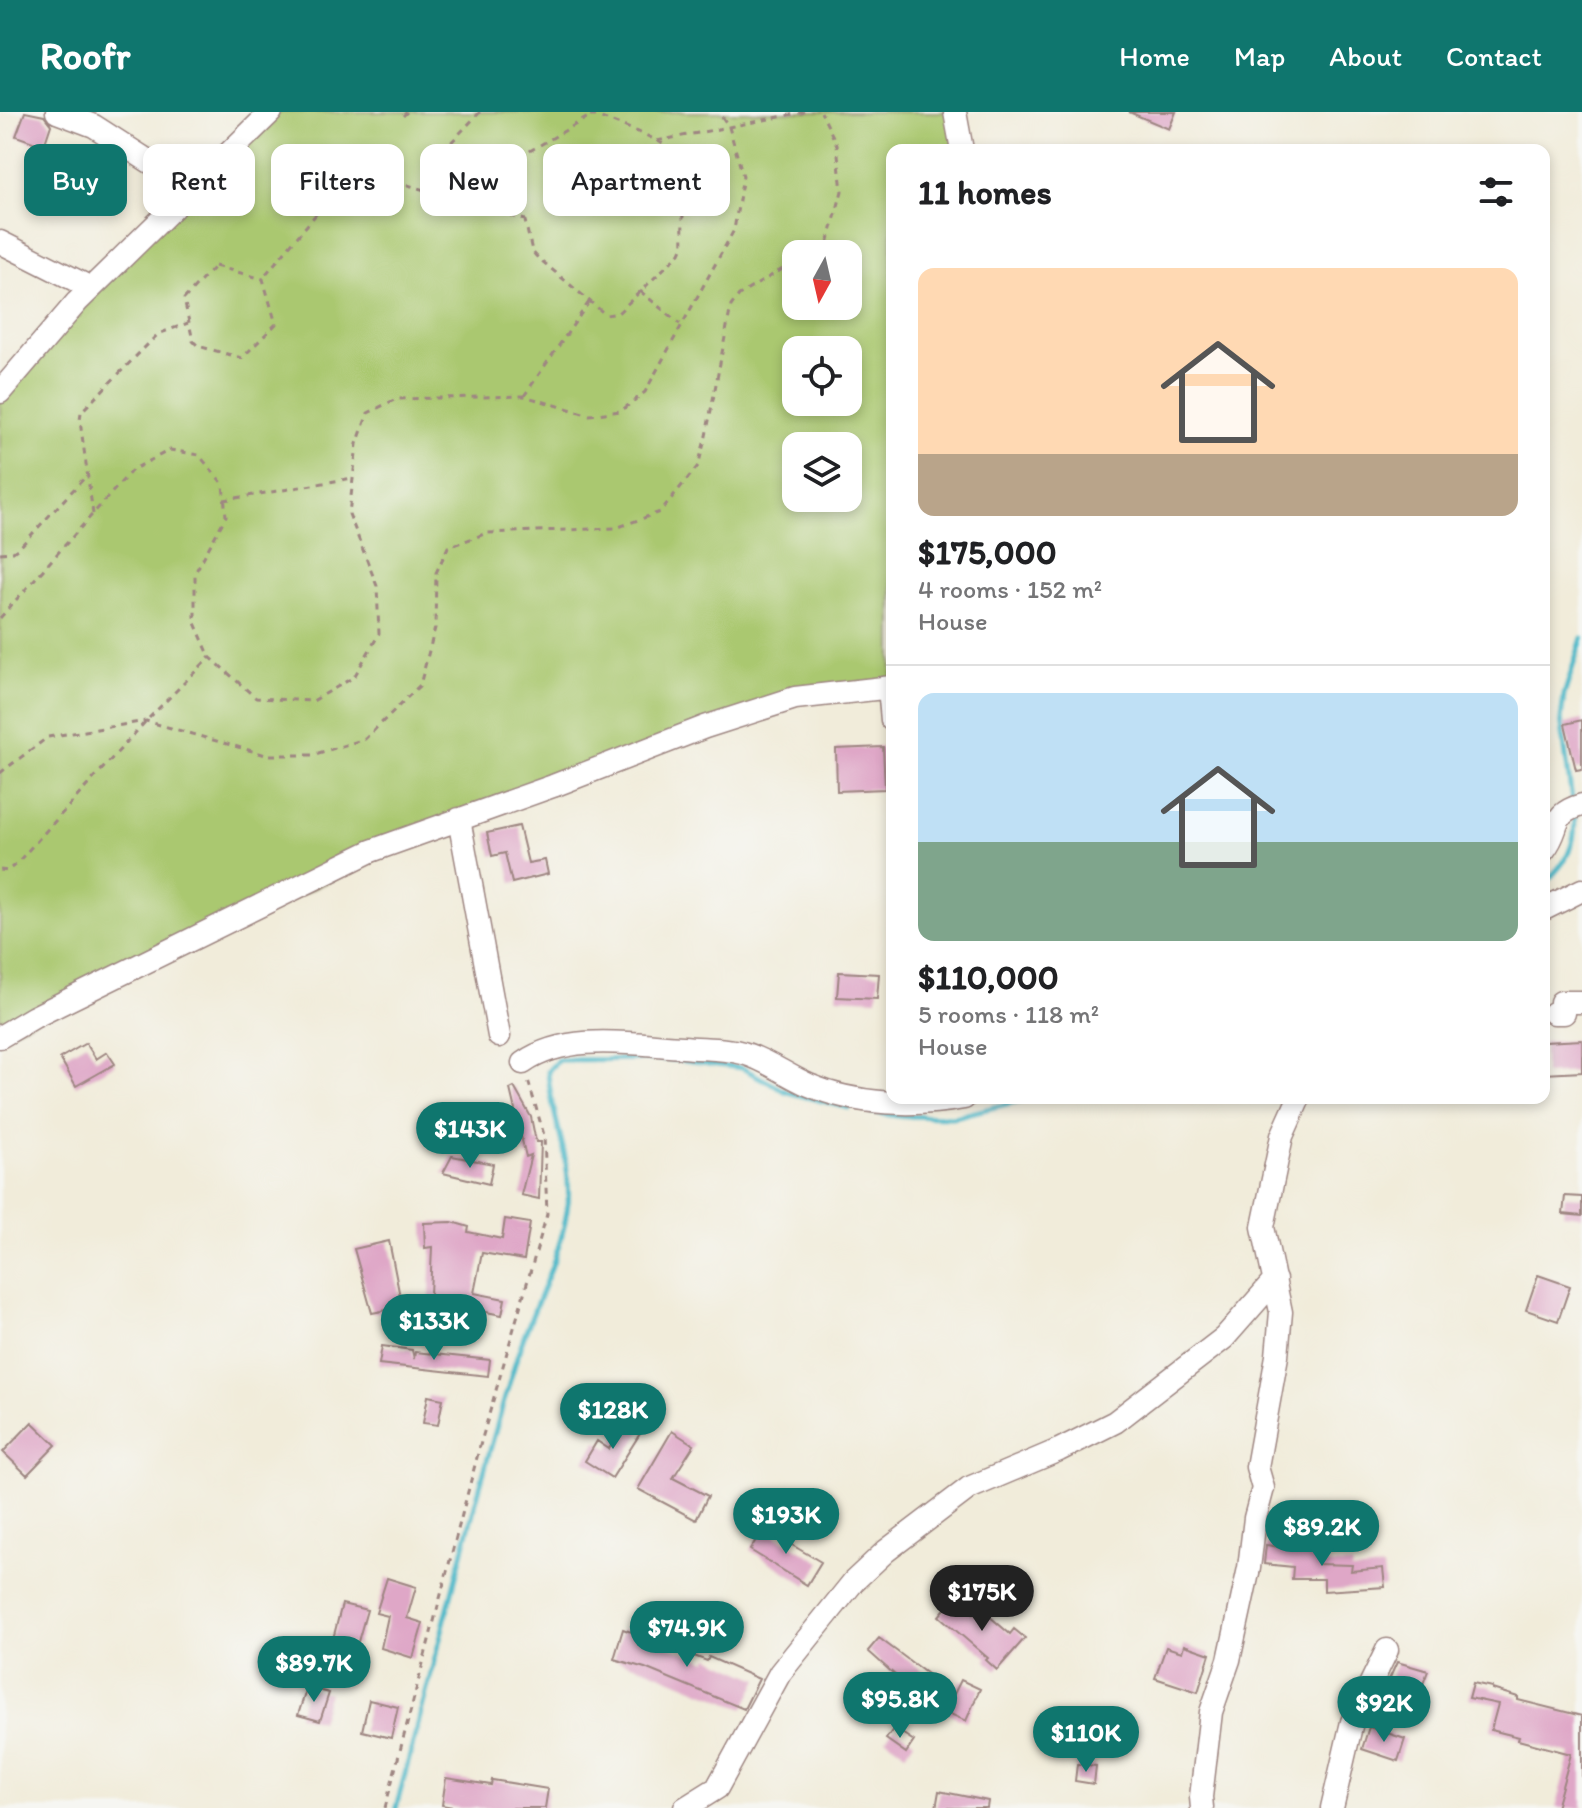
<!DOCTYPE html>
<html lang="en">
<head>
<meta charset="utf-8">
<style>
  :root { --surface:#fff; --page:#f6f6f6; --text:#202124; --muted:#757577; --line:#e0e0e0; --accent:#0f766e }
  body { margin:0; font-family:Itim,sans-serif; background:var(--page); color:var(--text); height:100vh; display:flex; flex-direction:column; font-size:30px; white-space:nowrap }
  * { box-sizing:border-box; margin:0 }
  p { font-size:26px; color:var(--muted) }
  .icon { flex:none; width:44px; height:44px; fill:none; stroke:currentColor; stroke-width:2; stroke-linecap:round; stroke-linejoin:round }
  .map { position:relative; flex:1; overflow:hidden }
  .details { position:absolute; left:886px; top:32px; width:664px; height:960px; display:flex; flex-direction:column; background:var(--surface); border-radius:16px; box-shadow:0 4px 12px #0003 }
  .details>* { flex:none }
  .top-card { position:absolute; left:24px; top:32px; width:742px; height:72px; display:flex; gap:16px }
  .needle { width:52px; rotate:188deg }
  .fabs { position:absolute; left:782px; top:128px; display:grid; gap:16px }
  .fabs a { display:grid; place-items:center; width:80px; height:80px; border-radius:16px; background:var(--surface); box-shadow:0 4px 12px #0003; font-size:40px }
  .price { position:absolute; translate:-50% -68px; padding:0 18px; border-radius:28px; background:var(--accent); color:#fff; font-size:26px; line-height:52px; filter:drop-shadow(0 2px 4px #0008) }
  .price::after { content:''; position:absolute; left:50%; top:48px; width:24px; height:18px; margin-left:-12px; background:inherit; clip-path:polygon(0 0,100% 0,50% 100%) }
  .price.active { background:#222; color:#fff }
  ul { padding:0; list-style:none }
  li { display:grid; align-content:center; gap:16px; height:424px; padding:0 32px }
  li+li { border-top:2px solid var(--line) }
  li span { display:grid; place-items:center; height:248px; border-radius:16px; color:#555 }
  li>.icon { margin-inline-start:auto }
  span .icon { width:144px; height:144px; fill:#fffc; stroke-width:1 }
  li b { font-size:34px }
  h2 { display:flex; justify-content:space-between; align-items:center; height:96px; padding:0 32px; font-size:34px }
  .chip { padding:0 28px; border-radius:16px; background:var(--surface); box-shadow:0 4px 12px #0003; font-size:28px; line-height:72px }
  .chip.active { background:var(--accent); color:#fff }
  header { display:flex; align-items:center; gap:48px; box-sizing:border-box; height:112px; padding:0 40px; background:var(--accent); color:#fff }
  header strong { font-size:38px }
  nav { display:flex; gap:44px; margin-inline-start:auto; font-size:28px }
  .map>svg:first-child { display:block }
  .green { fill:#aac870; stroke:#7a744e; stroke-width:2; fill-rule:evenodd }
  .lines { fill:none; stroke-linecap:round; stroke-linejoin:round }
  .stream { stroke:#4db9c9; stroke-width:5 }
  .building { fill:#dfa7c7 }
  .minor-casing { stroke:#9e8682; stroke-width:25 }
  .path { stroke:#9e8682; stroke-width:3; stroke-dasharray:6 6; stroke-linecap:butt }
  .minor { stroke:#fff; stroke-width:22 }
</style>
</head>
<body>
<header>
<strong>Roofr</strong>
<nav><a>Home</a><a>Map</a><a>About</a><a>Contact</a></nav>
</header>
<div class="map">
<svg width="1582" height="1696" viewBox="0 0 1582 1696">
  <rect width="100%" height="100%" fill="#f6f6f2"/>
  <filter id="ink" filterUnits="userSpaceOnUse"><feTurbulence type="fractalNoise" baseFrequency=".0125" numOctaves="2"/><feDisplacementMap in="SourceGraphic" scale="16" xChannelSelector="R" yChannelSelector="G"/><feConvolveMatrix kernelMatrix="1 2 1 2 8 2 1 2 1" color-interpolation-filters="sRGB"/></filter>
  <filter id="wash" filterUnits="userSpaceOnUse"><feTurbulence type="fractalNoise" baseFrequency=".006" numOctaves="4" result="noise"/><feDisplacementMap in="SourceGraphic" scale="32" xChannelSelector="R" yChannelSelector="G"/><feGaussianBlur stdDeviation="1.8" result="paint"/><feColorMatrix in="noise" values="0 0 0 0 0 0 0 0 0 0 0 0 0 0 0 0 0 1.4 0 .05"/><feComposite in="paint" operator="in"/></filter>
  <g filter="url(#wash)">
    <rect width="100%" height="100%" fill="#f1ecda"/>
    <path class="green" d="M271 0H955L962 38H892V575L795 586 459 707 0 925V280ZM796 142H848V194H796ZM796 238H848V290H796ZM796 334H848V386H796Z"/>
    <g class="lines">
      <path class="stream" d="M1572 689 1561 607 1564 583 1582 526
        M1544 771C1566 752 1578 731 1574 701
        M871 1000 897 1004 954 1005 1031 986
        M396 1696C436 1546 472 1394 517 1245 532 1195 563 1143 568 1090 572 1044 550 1004 548 959L558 948 667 947 742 956 787 980 849 996"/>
    </g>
    <g id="blocks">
      <path class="building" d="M25 0 44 4 51 13 44 34 16 24Z
        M1129 0H1176L1169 17Z
        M1582 608V657L1576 658 1565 612Z
        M883 635 885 677 837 679 836 637Z
        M519 714 528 751 545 748 548 762 512 771 505 741 492 744 487 721Z
        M839 860 879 862 877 887 837 885Z
        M1582 928V960L1544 962V930Z
        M86 931 96 947 107 940 115 952 76 974 60 946Z
        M514 975 531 1005 536 1030H541L539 1087 521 1083 531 1043 526 1045 510 977Z
        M452 1044 493 1052 489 1072 443 1061Z
        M1565 1084 1582 1085V1104L1563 1102Z
        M505 1107 530 1111 524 1148 482 1141 474 1181 505 1187 502 1203 465 1196 462 1214 429 1207 432 1135 425 1136 424 1111 452 1110 469 1115 468 1120 502 1127Z
        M389 1129 402 1195 372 1201 354 1137Z
        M1538 1163 1570 1174 1558 1209 1526 1198Z
        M382 1234 412 1238 414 1247 415 1240 490 1248 488 1264 379 1252Z
        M428 1284 443 1287 438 1313 423 1311Z
        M32 1310 56 1333 27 1363 3 1340Z
        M624 1310 641 1320 612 1366 585 1349 597 1329 609 1337Z
        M672 1319 694 1333 673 1366 708 1384 696 1408 638 1377Z
        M763 1416 821 1450 807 1473 750 1438Z
        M1293 1430 1318 1431V1452L1352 1453 1351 1459 1383 1456 1385 1475 1324 1479V1467H1292L1293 1455 1264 1452 1266 1433 1293 1437Z
        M387 1466 416 1475 407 1506 423 1511 413 1546 381 1536 388 1504 376 1501Z
        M955 1485 984 1510 989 1504 1010 1522 1014 1517 1025 1526 997 1558 986 1548 988 1546 939 1504Z
        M342 1492 367 1498 357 1533 333 1527Z
        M623 1517 707 1549 709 1545 759 1567 744 1597 645 1556 614 1547Z
        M879 1526 954 1582 961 1568 980 1577 966 1609 925 1591 903 1575 905 1572 868 1539Z
        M1184 1533 1210 1542 1198 1580 1155 1566 1166 1535 1182 1540Z
        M1397 1550 1428 1559 1423 1572 1415 1569 1409 1588 1383 1581Z
        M1473 1571 1492 1575V1577L1518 1585V1588L1582 1604V1696H1556L1571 1642 1518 1628 1519 1625 1491 1618 1498 1592 1469 1586Z
        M307 1575 329 1581 320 1609 298 1603Z
        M369 1588 398 1595 391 1626 362 1619Z
        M1369 1615 1405 1627 1398 1649 1362 1637Z
        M894 1616 914 1629 906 1641 886 1627Z
        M1077 1652 1096 1654 1094 1672 1075 1669Z
        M446 1666 491 1673 492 1668 548 1677 545 1696H458L442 1693Z
        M939 1679 988 1689 987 1696H936Z"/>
    </g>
  </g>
  <g filter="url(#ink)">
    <use href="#blocks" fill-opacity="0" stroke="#9e8682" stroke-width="2"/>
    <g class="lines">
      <g class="minor-casing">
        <path id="minor" d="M57 0 94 14 192 77
          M955 0 962 38
          M0 130 91 176
          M0 280 77 190 271 0
          M889 575 892 608
          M459 707 499 924
          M1544 738C1562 716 1549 702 1582 693
          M1544 797 1582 778
          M1554 901H1564L1561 890H1582
          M0 925 34 905 371 739 553 674 705 615 795 586 892 575
          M523 951C567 920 632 932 683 935 702 937 724 936 743 941 767 948 786 963 809 973 855 993 915 995 964 986
          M685 1696 717 1676 780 1561 854 1469 886 1439 969 1376 1059 1338 1115 1310 1224 1226 1275 1168
          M1202 1696 1201 1685 1211 1600 1229 1548 1249 1456 1255 1406 1263 1376 1257 1355 1277 1244 1281 1200 1263 1115 1282 1024 1299 986
          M1332 1696 1352 1610 1387 1538"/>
      </g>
      <path class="path" d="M403 4 407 0
        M590 4H596C614 11 673 30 679 46 685 61 682 116 683 134L680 141 618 201 606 203 536 144 532 139 512 53 516 47Z
        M657 29 805 0
        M443 39 480 0
        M807 142 829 128 842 79 837 33 821 0
        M215 154 263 167 276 212 242 246 198 234 193 229 184 187Z
        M266 162 354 57 525 108
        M640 179 680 212
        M524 284 589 190
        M224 388 353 366
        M93 402 80 309 81 300 158 222 188 211
        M0 441 13 440 20 435 88 362
        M0 506 132 358 170 338 199 343 223 372 226 404 195 461V511L210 545 256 586 313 589 354 565 379 522 377 474 349 402 357 332 368 301 396 287 524 284 590 303 621 299 645 280 734 118 743 64 729 15 719 0
        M0 661 48 625 146 609 266 643H312L365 627 420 573 435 516 436 461 448 435 487 421 616 416 660 400 698 354 706 324 731 194 739 183 796 149
        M0 758 7 759 16 752 146 609 210 545
        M385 1696 481 1330 547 1102 544 1023 528 968"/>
      <use href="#minor" class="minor"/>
    </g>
  </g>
</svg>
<div class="fabs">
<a><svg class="needle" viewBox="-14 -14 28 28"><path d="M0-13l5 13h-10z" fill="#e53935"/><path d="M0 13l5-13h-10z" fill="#757577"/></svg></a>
<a><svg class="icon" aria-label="locate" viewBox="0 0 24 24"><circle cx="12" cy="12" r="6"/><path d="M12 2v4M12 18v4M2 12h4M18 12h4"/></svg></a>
<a><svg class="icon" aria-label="layers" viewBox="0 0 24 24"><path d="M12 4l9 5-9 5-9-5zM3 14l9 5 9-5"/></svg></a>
</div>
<b class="price" style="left:470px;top:1058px">$143K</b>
<b class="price" style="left:434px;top:1250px">$133K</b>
<b class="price" style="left:613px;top:1339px">$128K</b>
<b class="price" style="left:786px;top:1444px">$193K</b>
<b class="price" style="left:1322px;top:1456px">$89.2K</b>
<b class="price active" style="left:982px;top:1521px">$175K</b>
<b class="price" style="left:687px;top:1557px">$74.9K</b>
<b class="price" style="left:314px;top:1592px">$89.7K</b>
<b class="price" style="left:900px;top:1628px">$95.8K</b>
<b class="price" style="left:1384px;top:1632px">$92K</b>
<b class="price" style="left:1086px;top:1662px">$110K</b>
<div class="top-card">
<a class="chip active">Buy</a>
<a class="chip">Rent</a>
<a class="chip">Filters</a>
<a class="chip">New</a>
<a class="chip">Apartment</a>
</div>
<section class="details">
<h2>11 homes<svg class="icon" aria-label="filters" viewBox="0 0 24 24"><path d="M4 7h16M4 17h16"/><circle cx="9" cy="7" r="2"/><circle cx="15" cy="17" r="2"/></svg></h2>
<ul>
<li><span style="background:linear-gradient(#ffd9b3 75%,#b9a48a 0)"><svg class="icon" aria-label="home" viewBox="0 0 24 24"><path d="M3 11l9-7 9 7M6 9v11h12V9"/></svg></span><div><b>$175,000</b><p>4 rooms · 152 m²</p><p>House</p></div></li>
<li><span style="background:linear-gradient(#bfe0f5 60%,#7fa58c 0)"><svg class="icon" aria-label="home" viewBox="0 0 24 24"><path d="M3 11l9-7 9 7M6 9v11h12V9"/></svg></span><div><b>$110,000</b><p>5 rooms · 118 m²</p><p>House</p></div></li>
</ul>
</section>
</div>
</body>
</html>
